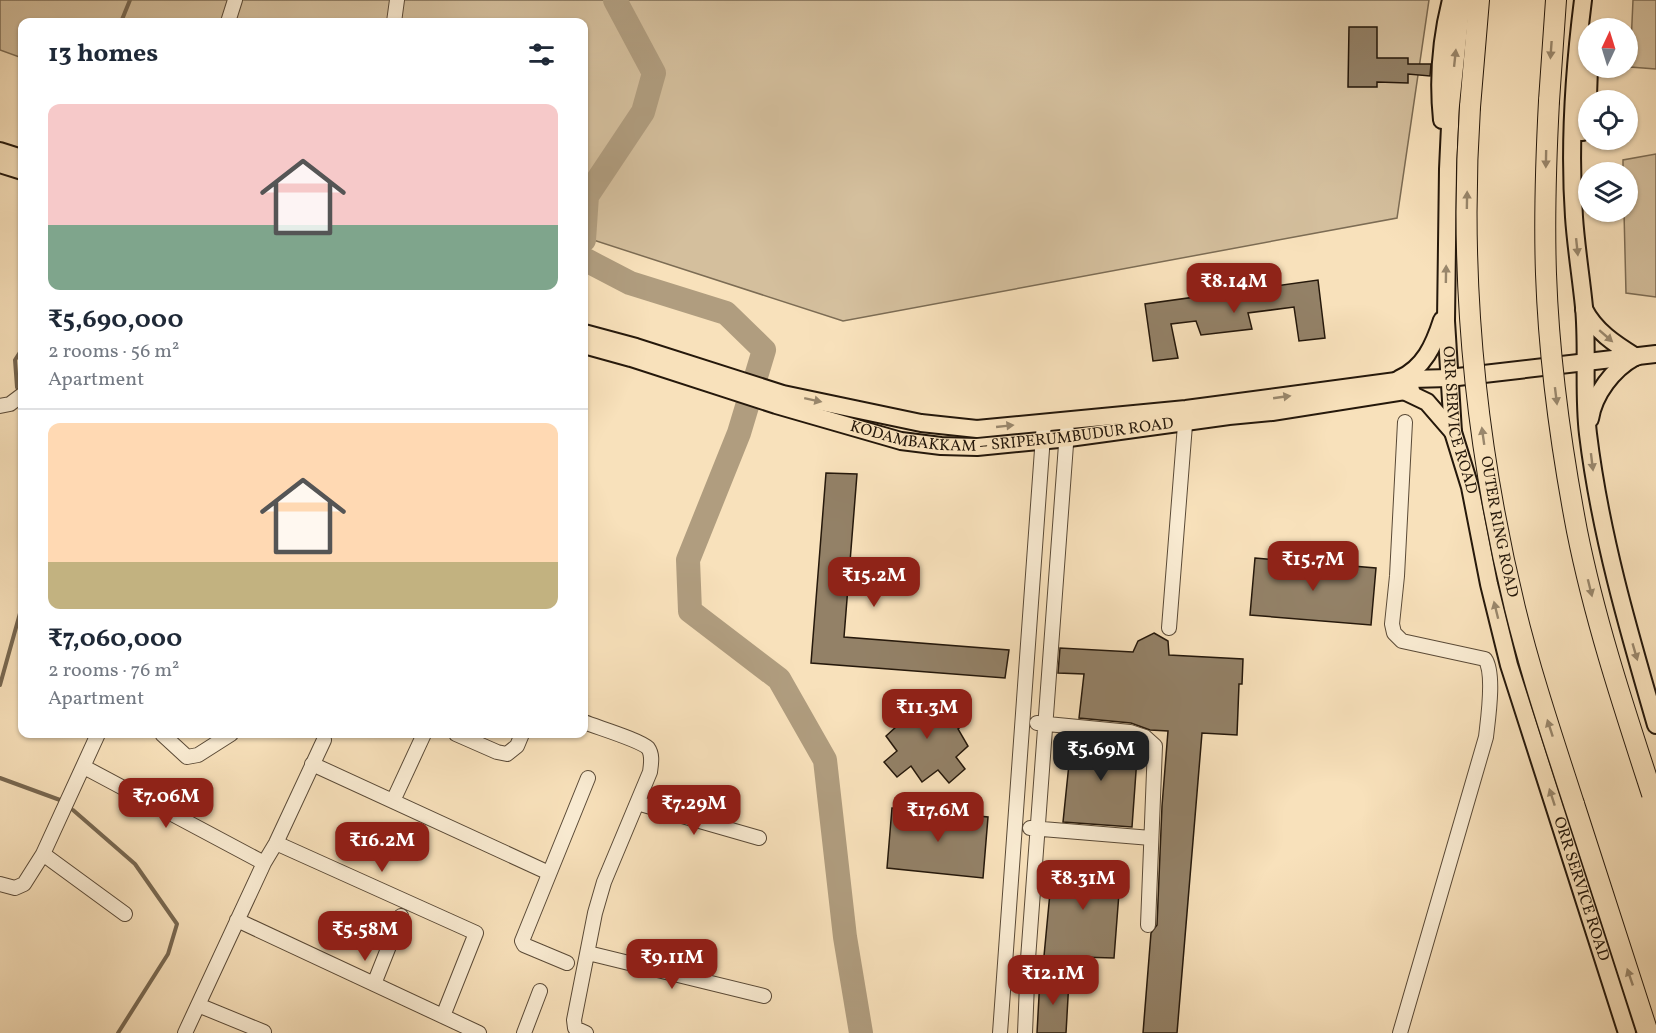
<!DOCTYPE html>
<html lang="en">
<head>
<meta charset="utf-8">
<style>
  :root { --surface:#fff; --page:#f6f6f7; --text:#1f2937; --muted:#747a83; --line:#e0e1e3; --accent:#8f2418 }
  body { margin:0; font-family:Vollkorn,serif; background:var(--page); color:var(--text); height:100vh; display:flex; flex-direction:column; font-size:22px; white-space:nowrap }
  * { box-sizing:border-box; margin:0 }
  p { font-size:20px; color:var(--muted) }
  .icon { flex:none; width:33px; height:33px; fill:none; stroke:currentColor; stroke-width:2; stroke-linecap:round; stroke-linejoin:round }
  .map { position:relative; flex:1; overflow:hidden }
  .sheet { position:absolute; left:18px; top:18px; width:570px; height:720px; display:flex; flex-direction:column; background:var(--surface); border-radius:12px; box-shadow:0 2px 4px #0004 }
  .sheet>* { flex:none }
  .needle { width:39px; rotate:4deg }
  .controls { position:absolute; left:1578px; top:18px; display:grid; gap:12px }
  .controls a { display:grid; place-items:center; width:60px; height:60px; border-radius:50%; background:var(--surface); box-shadow:0 2px 4px #0004; font-size:30px }
  .price { position:absolute; translate:-50% -51px; padding:0 14px; border-radius:12px; background:var(--accent); color:#fff; font-size:20px; line-height:39px; filter:drop-shadow(0 2px 3px #0008) }
  .price::after { content:''; position:absolute; left:50%; top:36px; width:18px; height:14px; margin-left:-9px; background:inherit; clip-path:polygon(0 0,100% 0,50% 100%) }
  .price.current { background:#222; color:#fff }
  ul { padding:0; list-style:none }
  li { display:grid; align-content:center; gap:12px; height:318px; padding:0 30px }
  li+li { border-top:2px solid var(--line) }
  li span { display:grid; place-items:center; height:186px; border-radius:12px; color:#555 }
  li>.icon { margin-inline-start:auto }
  span .icon { width:108px; height:108px; fill:#fffc; stroke-width:1 }
  li b { font-size:26px }
  h2 { display:flex; justify-content:space-between; align-items:center; height:72px; padding:0 30px; font-size:26px }
  .map>svg:first-child { display:block }
  .green { fill:#d4bf9d; stroke:#7c6c54; stroke-width:1.5 }
  .lines { fill:none; stroke-linecap:round; stroke-linejoin:round }
  .stream { stroke:#786851; stroke-width:4 }
  .river { stroke:#b09d7f; stroke-width:24 }
  .building { fill:#938167; stroke:#25180b; stroke-width:1.5 }
  .minor-casing { stroke:#5a4a37; stroke-width:16 }
  .major-casing { stroke:#25180b; stroke-width:20 }
  .highway-casing { stroke:#25180b; stroke-width:22 }
  .minor { stroke:#faecd3; stroke-width:14 }
  .major { stroke:#f8e1bb; stroke-width:16 }
  .highway { stroke:#f8e1bb; stroke-width:20 }
  .highway-bridge-casing { stroke:#25180b; stroke-width:22; stroke-linecap:butt }
  .highway-bridge { stroke:#f8e1bb; stroke-width:20 }
  .oneway { fill:#99876c }
  .labels { text-anchor:middle; dominant-baseline:central; stroke-width:6; stroke-linejoin:round; paint-order:stroke }
  .street-label { font-size:16px; fill:#25180b; stroke:#faecd3 }
</style>
</head>
<body>
<div class="map">
<svg width="1656" height="1033" viewBox="0 0 1656 1033">
  <rect width="100%" height="100%" fill="#f8e1bb"/>
  <filter id="stains"><feTurbulence type="fractalNoise" baseFrequency=".00333" numOctaves="4"/><feColorMatrix values="0 0 0 0 .2 0 0 0 0 .09 0 0 0 0 .02 0 0 0 .5 -.17"/></filter>
  <radialGradient id="worn" r=".72"><stop offset=".6" stop-color="#630" stop-opacity="0"/><stop offset="1" stop-color="#630" stop-opacity=".3"/></radialGradient>
  <path class="green" d="M0 0H1429L1397 218 843 321 584 237V22H22V58L0 50Z
    M1633 0H1656V69L1630 67Z
    M1656 154V297L1626 293 1624 212H1628V172H1623V160Z"/>
  <g class="lines">
    <path class="stream" d="M121 22 130 0
      M20 393 17 387 15 360 22 349
      M0 685 22 606
      M0 778 60 800
      M73 810 135 864 177 924 168 954 118 1033"/>
    <path class="river" d="M584 240 587 196 643 112 654 73 615 0
      M584 259 630 283 726 313 764 350 739 433 688 560 690 611 779 679 825 760 845 937 861 1033"/>
  </g>
  <path class="building" d="M1349 27H1377V58H1408V64H1431L1430 76 1408 74V83L1377 82V87H1348Z
    M1318 280 1325 338 1299 341 1294 307 1248 313 1252 329 1201 335 1196 321 1171 324 1178 358 1153 361 1145 304Z
    M826 473 857 474 844 637 1009 650 1005 678 811 663Z
    M1255 558 1376 568 1371 625 1250 615Z
    M1154 633 1168 641 1169 655 1243 659 1242 684H1239L1237 735 1202 733 1177 1033H1143L1151 933 1157 925 1162 806 1168 731 1150 730 1131 723 1079 718 1084 674 1058 673 1060 648 1133 652 1138 641Z
    M907 697 918 709 932 699 944 712 957 701 970 719 958 729 968 746 956 757 965 769 949 783 938 770 922 782 911 766 897 777 884 762 897 751 886 736 898 725 889 711Z
    M1072 735 1128 741 1138 744 1132 827 1063 822Z
    M892 808 988 817 983 878 887 868Z
    M1053 861 1121 867 1114 958 1044 956Z
    M1040 978 1069 980 1066 1033H1037Z"/>
  <g class="lines">
    <g class="minor-casing">
      <path id="minor" d="M228 22 235 0
        M394 22 397 0
        M0 406 10 404 22 395
        M1169 628 1186 412
        M584 722C596 727 640 740 648 748 653 755 651 764 650 772L604 882 595 913 574 1020 575 1028 586 1033
        M1037 723 1130 732 1145 737 1155 746 1148 925
        M162 734 187 757 198 755 231 734
        M456 734 497 752 507 754 517 746 522 734
        M312 764 549 873
        M84 767 264 863
        M393 801 424 734
        M637 803 759 838
        M1030 828 1151 838
        M276 843 476 933 443 1016
        M43 854 125 914
        M0 884 15 888 24 884 43 854 98 734
        M237 920 479 1033
        M588 953 764 996
        M567 963 524 945 522 941 588 778
        M374 984 401 916
        M198 1005 264 1032
        M185 1033 264 863 276 843 324 740
        M524 1033 540 991
        M1000 1033 1044 422
        M1025 1033 1028 959 1067 431
        M1400 1033 1486 737C1488 719 1495 673 1485 659L1402 641 1394 633 1392 624 1397 576 1405 422"/>
    </g>
    <g class="major-casing">
      <g id="major">
        <path id="s1" d="M1462 0 1451 105 1448 169 1446 321 1453 432 1470 487 1489 584 1509 665 1627 1033"/>
        <path d="M1583 0C1574 71 1569 145 1574 217 1576 247 1581 277 1584 307 1588 349 1583 392 1588 434 1600 533 1628 629 1656 725"/>
        <path d="M1442 120C1438 81 1441 39 1451 0"/>
        <path d="M1582 132 1588 96 1589 68"/>
        <path d="M0 151 22 158"/>
        <path d="M0 164 22 171"/>
        <path d="M1584 309C1595 331 1615 344 1636 357"/>
        <path d="M584 333 636 347 783 394 921 423 977 429 1186 409 1411 379 1449 378 1656 354"/>
        <path id="s2" d="M584 345 631 358 776 405 901 441 941 446 977 447 1069 438 1229 416 1272 412 1411 390"/>
        <path d="M1399 379C1424 368 1434 345 1442 320"/>
        <path d="M1404 391 1427 402 1453 432"/>
        <path d="M1590 419C1594 394 1613 369 1635 357"/>
      </g>
    </g>
    <g class="highway-casing">
      <path id="highway" d="M1549 101 1556 0
        M1470 107 1479 0
        M1574 804 1648 1033"/>
    </g>
    <use href="#minor" class="minor"/>
    <use href="#major" class="major"/>
    <use href="#highway" class="highway"/>
    <g class="highway-bridge-casing">
      <g id="highway-bridge">
        <path d="M1549 101C1546 158 1544 216 1546 274 1549 360 1561 447 1577 531 1595 621 1624 708 1652 794"/>
        <path id="s3" d="M1470 107C1459 274 1475 444 1515 608 1531 674 1553 739 1574 804"/>
      </g>
    </g>
    <use href="#highway-bridge" class="highway-bridge"/>
  </g>
  <defs><path id="oneway-solid" d="M-6-.8H1V-3.2L6.5 0L1 3.2V.8H-6Z" transform="scale(1.5)"/></defs>
  <g class="oneway">
    <use href="#oneway-solid" transform="translate(1551 50) rotate(94)"/>
    <use href="#oneway-solid" transform="translate(1455 58) rotate(-84)"/>
    <use href="#oneway-solid" transform="translate(1546 159) rotate(91)"/>
    <use href="#oneway-solid" transform="translate(1467 200) rotate(-89)"/>
    <use href="#oneway-solid" transform="translate(1577 247) rotate(84)"/>
    <use href="#oneway-solid" transform="translate(1446 274) rotate(-89)"/>
    <use href="#oneway-solid" transform="translate(1606 336) rotate(41)"/>
    <use href="#oneway-solid" transform="translate(1556 396) rotate(83)"/>
    <use href="#oneway-solid" transform="translate(1282 397) rotate(-8)"/>
    <use href="#oneway-solid" transform="translate(813 400) rotate(12)"/>
    <use href="#oneway-solid" transform="translate(1005 426) rotate(-6)"/>
    <use href="#oneway-solid" transform="translate(1483 436) rotate(-98)"/>
    <use href="#oneway-solid" transform="translate(1592 462) rotate(83)"/>
    <use href="#oneway-solid" transform="translate(1590 588) rotate(76)"/>
    <use href="#oneway-solid" transform="translate(1496 610) rotate(-104)"/>
    <use href="#oneway-solid" transform="translate(1635 652) rotate(74)"/>
    <use href="#oneway-solid" transform="translate(1550 728) rotate(-108)"/>
    <use href="#oneway-solid" transform="translate(1552 797) rotate(-108)"/>
    <use href="#oneway-solid" transform="translate(1630 977) rotate(-109)"/>
  </g>
  <g class="labels">
    <g class="street-label">
      <text stroke="none"><textPath href="#s1" startOffset="422">ORR SERVICE ROAD</textPath></text>
      <text stroke="none"><textPath href="#s2" startOffset="442">KODAMBAKKAM – SRIPERUMBUDUR ROAD</textPath></text>
      <text stroke="none"><textPath href="#s3" startOffset="422">OUTER RING ROAD</textPath></text>
      <text stroke="none"><textPath href="#s1" startOffset="908">ORR SERVICE ROAD</textPath></text>
    </g>
  </g>
  <rect width="100%" height="100%" filter="url(#stains)"/>
  <rect width="100%" height="100%" fill="url(#worn)"/>
</svg>
<div class="controls">
<a><svg class="needle" viewBox="-14 -14 28 28"><path d="M0-13l5 13h-10z" fill="#e53935"/><path d="M0 13l5-13h-10z" fill="#747a83"/></svg></a>
<a><svg class="icon" aria-label="locate" viewBox="0 0 24 24"><circle cx="12" cy="12" r="6"/><path d="M12 2v4M12 18v4M2 12h4M18 12h4"/></svg></a>
<a><svg class="icon" aria-label="layers" viewBox="0 0 24 24"><path d="M12 4l9 5-9 5-9-5zM3 14l9 5 9-5"/></svg></a>
</div>
<b class="price" style="left:1234px;top:314px">₹8.14M</b>
<b class="price" style="left:1313px;top:592px">₹15.7M</b>
<b class="price" style="left:874px;top:608px">₹15.2M</b>
<b class="price" style="left:927px;top:740px">₹11.3M</b>
<b class="price current" style="left:1101px;top:782px">₹5.69M</b>
<b class="price" style="left:166px;top:829px">₹7.06M</b>
<b class="price" style="left:694px;top:836px">₹7.29M</b>
<b class="price" style="left:938px;top:843px">₹17.6M</b>
<b class="price" style="left:382px;top:873px">₹16.2M</b>
<b class="price" style="left:1083px;top:911px">₹8.31M</b>
<b class="price" style="left:365px;top:962px">₹5.58M</b>
<b class="price" style="left:672px;top:990px">₹9.11M</b>
<b class="price" style="left:1053px;top:1006px">₹12.1M</b>
<section class="sheet">
<h2>13 homes<svg class="icon" aria-label="filters" viewBox="0 0 24 24"><path d="M4 7h16M4 17h16"/><circle cx="9" cy="7" r="2"/><circle cx="15" cy="17" r="2"/></svg></h2>
<ul>
<li><span style="background:linear-gradient(#f6c9c9 65%,#7fa58c 0)"><svg class="icon" aria-label="home" viewBox="0 0 24 24"><path d="M3 11l9-7 9 7M6 9v11h12V9"/></svg></span><div><b>₹5,690,000</b><p>2 rooms · 56 m²</p><p>Apartment</p></div></li>
<li><span style="background:linear-gradient(#ffd9b3 75%,#c2b280 0)"><svg class="icon" aria-label="home" viewBox="0 0 24 24"><path d="M3 11l9-7 9 7M6 9v11h12V9"/></svg></span><div><b>₹7,060,000</b><p>2 rooms · 76 m²</p><p>Apartment</p></div></li>
</ul>
</section>
</div>
</body>
</html>
